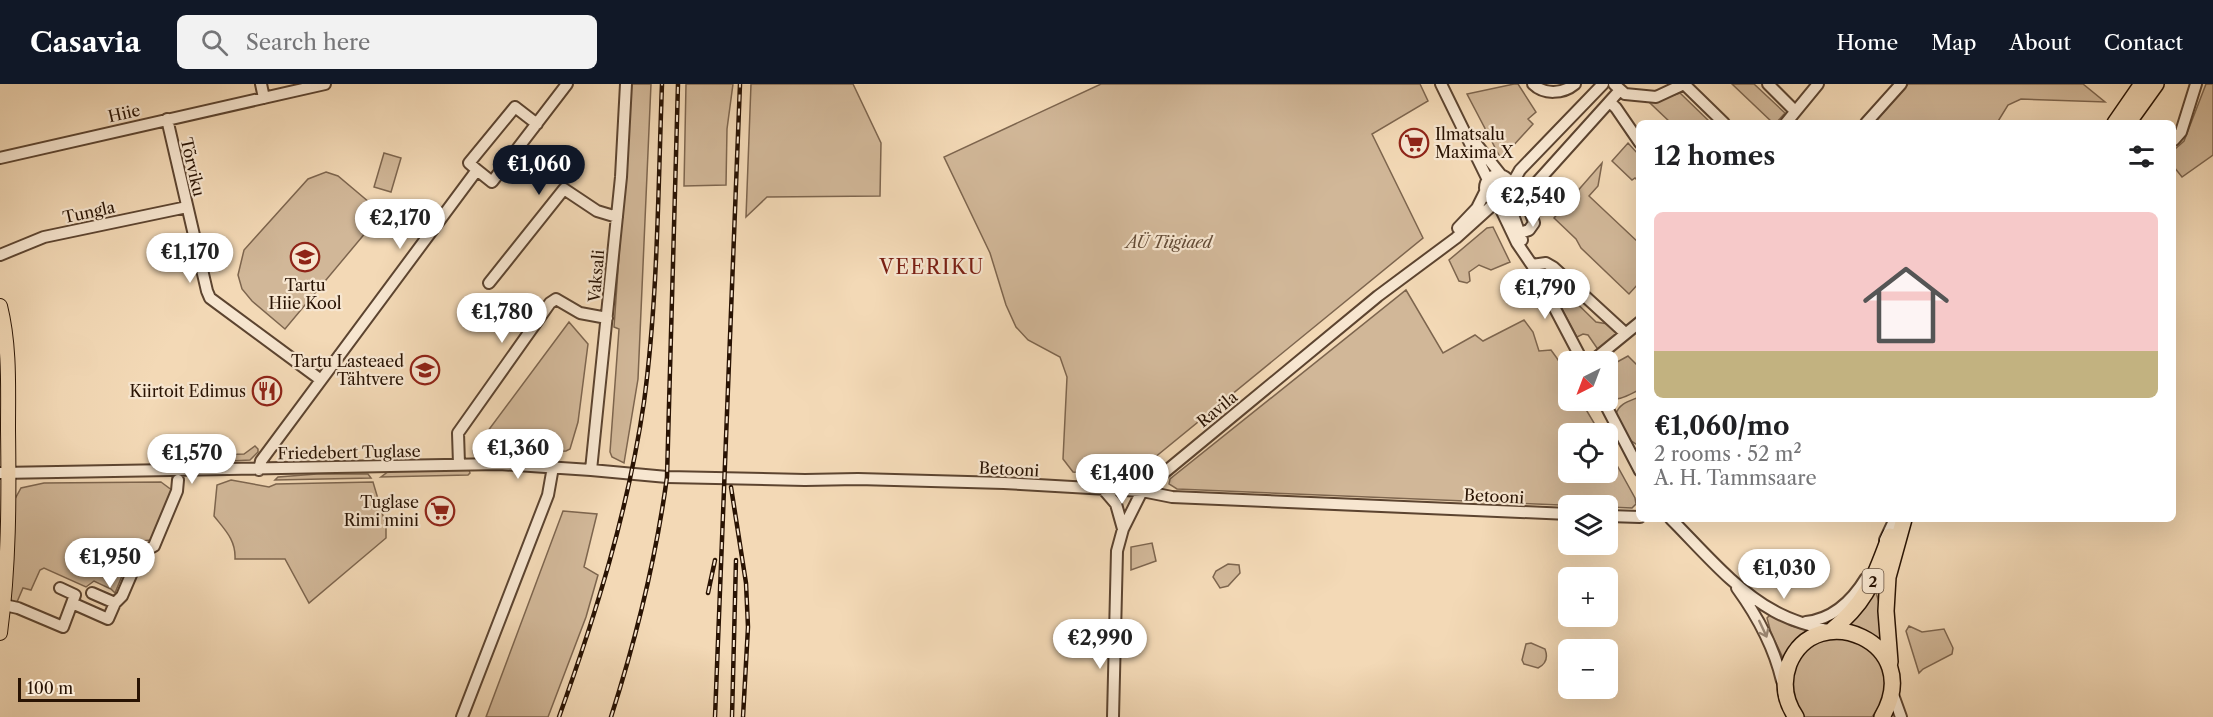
<!DOCTYPE html>
<html lang="en">
<head>
<meta charset="utf-8">
<style>
  :root { --surface:#fff; --page:#f2f2f2; --text:#202124; --muted:#757577; --accent:#111827 }
  body { margin:0; font-family:"Libre Caslon Text",serif; background:var(--page); color:var(--text); height:100vh; display:flex; flex-direction:column; font-size:22px; white-space:nowrap }
  * { box-sizing:border-box; margin:0 }
  p { font-size:20px; color:var(--muted) }
  .icon { flex:none; width:33px; height:33px; fill:none; stroke:currentColor; stroke-width:2; stroke-linecap:round; stroke-linejoin:round }
  .map { position:relative; flex:1; overflow:hidden }
  .details { position:absolute; left:1636px; top:36px; width:540px; height:402px; display:flex; flex-direction:column; background:var(--surface); border-radius:9px; box-shadow:0 6px 24px #0002 }
  .details>* { flex:none }
  .needle { width:39px; rotate:222deg }
  .tools { position:absolute; left:1558px; top:267px; display:grid; gap:12px }
  .tools a { display:grid; place-items:center; width:60px; height:60px; border-radius:9px; background:var(--surface); box-shadow:0 6px 24px #0002; font-size:30px }
  .scale { position:absolute; left:18px; bottom:15px; width:122px; box-sizing:border-box; padding-left:6px; border:3px solid #291303; border-top:0; font-size:16px; line-height:21px; white-space:nowrap; color:#291303; -webkit-text-stroke:4px #f7e6d0; paint-order:stroke }
  .price { position:absolute; translate:-50% -51px; padding:0 14px; border-radius:21px; background:#fff; color:#222; font-size:20px; line-height:39px; filter:drop-shadow(0 2px 3px #0008) }
  .price::after { content:''; position:absolute; left:50%; top:36px; width:18px; height:14px; margin-left:-9px; background:inherit; clip-path:polygon(0 0,100% 0,50% 100%) }
  .price.active { background:var(--accent); color:#fff }
  ul { padding:0; list-style:none }
  li { display:grid; align-content:center; gap:12px; height:318px; padding:0 18px }
  li span { display:grid; place-items:center; height:186px; border-radius:9px; color:#555 }
  li>.icon { margin-inline-start:auto }
  span .icon { width:108px; height:108px; fill:#fffc; stroke-width:1 }
  li b { font-size:26px }
  h2 { display:flex; justify-content:space-between; align-items:center; height:72px; padding:0 18px; font-size:26px }
  header { display:flex; align-items:center; gap:36px; box-sizing:border-box; height:84px; padding:0 30px; background:var(--accent); color:#fff }
  header strong { font-size:28px }
  nav { display:flex; gap:33px; margin-inline-start:auto; font-size:21px }
  .search { width:420px; height:54px; background:var(--page); display:flex; align-items:center; gap:15px; box-sizing:border-box; padding:0 21px; border-radius:9px; color:var(--muted); font-size:22px }
  .map>svg:first-child { display:block }
  .green { fill:#d1b798; stroke:#7d654e; stroke-width:1.5 }
  .lines { fill:none; stroke-linecap:round; stroke-linejoin:round }
  .minor-casing { stroke:#5c4430; stroke-width:14 }
  .major-casing { stroke:#291303; stroke-width:16 }
  .highway-casing { stroke:#291303; stroke-width:18 }
  .minor { stroke:#f7e6d0; stroke-width:10 }
  .major { stroke:#f3d9b6; stroke-width:14 }
  .highway { stroke:#f3d9b6; stroke-width:15 }
  .rail-casing { stroke:#291303; stroke-width:4.5 }
  .rail { stroke:#f7e6d0; stroke-width:2; stroke-dasharray:7; stroke-linecap:butt }
  .oneway { stroke:#9a8774 }
  .labels { text-anchor:middle; dominant-baseline:central; stroke-width:4.5; stroke-linejoin:round; paint-order:stroke }
  .shield { fill:#f7e6d0; stroke:#675240; stroke-width:1.5 }
  .shield-label { font-size:15px; font-weight:bold; fill:#291303 }
  .street-label { font-size:16px; fill:#291303; stroke:#f7e6d0 }
  .poi-label { font-size:16px; fill:#291303; stroke:#f7e6d0; text-anchor:end }
  .park-label { font-size:16px; font-style:italic; fill:#644c37; stroke:#f7e6d0 }
  .quarter-label { font-size:20px; letter-spacing:1.5px; fill:#7a1f14; stroke:#f7e6d0 }
</style>
</head>
<body>
<header>
<strong>Casavia</strong>
<div class="search"><svg class="icon" aria-label="search" viewBox="0 0 24 24"><circle cx="10" cy="10" r="6"/><path d="M15 15l6 6"/></svg>Search here</div>
<nav><a>Home</a><a>Map</a><a>About</a><a>Contact</a></nav>
</header>
<div class="map">
<svg width="2213" height="633" viewBox="0 0 2213 633">
  <rect width="100%" height="100%" fill="#f3d9b6"/>
  <filter id="stains"><feTurbulence type="fractalNoise" baseFrequency=".00333" numOctaves="4"/><feColorMatrix values="0 0 0 0 .2 0 0 0 0 .09 0 0 0 0 .02 0 0 0 .5 -.17"/></filter>
  <radialGradient id="worn" r=".72"><stop offset=".6" stop-color="#630" stop-opacity="0"/><stop offset="1" stop-color="#630" stop-opacity=".3"/></radialGradient>
  <path class="green" d="M631 0H651L638 295 624 379 612 373 610 368 619 245 614 243Z
    M686 0H733L727 45 726 101 684 102Z
    M751 0H853L881 59 880 112 767 113 746 133Z
    M1101 0H1420L1428 17 1372 50 1423 154 1132 392 1073 388 1063 375 1067 293 1060 273 1028 256 1016 243 1006 221 990 169 944 73Z
    M1514 0H1518L1536 28 1528 35 1533 40 1501 75 1467 10Z
    M1732 0H1754L1785 29 1776 39H1773Z
    M1908 0H2083L2105 18 2021 15 2008 21 1997 39H1874Z
    M2206 0H2213V71L2182 93 2174 83V66L2184 57Z
    M1680 9 1711 39H1671L1650 19Z
    M1628 59 1639 71V98L1635 94 1632 96 1612 77Z
    M384 69 401 74 391 108 374 103Z
    M1602 79 1598 102 1589 112 1639 159V199L1629 210 1581 164 1576 155 1554 134Z
    M326 88 338 92 382 129 285 245 252 217 242 205 238 191 244 166 308 95Z
    M1493 143 1510 178 1491 186 1479 181 1469 188 1470 197 1467 199 1459 197 1449 176 1487 144Z
    M1552 195 1596 238 1608 240 1616 248V252L1599 267 1588 251 1583 250 1577 253 1547 197Z
    M1406 206 1443 269 1475 251 1483 257 1524 236 1533 248 1539 267 1551 266C1566 286 1569 292 1569 316L1581 317 1600 349 1569 350V388H1608V365L1635 414 1636 420 1632 424 1177 405 1169 400 1170 395Z
    M569 238 588 260 578 338 570 365 566 367 531 368 524 370 474 371 473 367Z
    M1628 272 1639 283V306C1630 310 1617 319 1608 313V283Z
    M1639 313V362L1630 356 1616 330C1619 319 1630 317 1639 313Z
    M255 362 258 365V368L250 376 211 378 208 371 244 370Z
    M469 386 470 389 468 391 381 393 389 387Z
    M317 390H368L371 394 275 396 278 393Z
    M231 396 269 403 276 400 373 398 386 442V454L309 519 285 475H235C236 456 225 446 214 432L217 401Z
    M161 398 173 407 152 456 142 457 132 482 127 480 115 509 111 505 94 497 86 503 44 484 40 486 31 506 23 504 17 518 5 516 15 415 21 404 44 399Z
    M563 427 597 430 584 483 598 491 586 533 548 633H486Z
    M1152 459 1156 477 1131 486V463Z
    M1228 480 1239 481 1240 489 1228 502 1220 504 1213 493 1216 487Z
    M1875 505 1880 522 1884 562 1847 541Z
    M1770 531 1792 542 1811 547 1784 576 1771 549 1767 534Z
    M1909 542 1922 548 1944 545 1953 564 1952 570 1923 585 1919 589 1906 547Z
    M1846 553C1854 557 1863 561 1871 566 1893 582 1887 615 1872 633H1805C1784 611 1787 576 1813 559 1822 554 1836 554 1846 553Z
    M1531 559 1545 565C1548 573 1546 580 1538 584L1524 580 1522 576 1526 560Z"/>
  <g class="lines">
    <g class="minor-casing">
      <path id="minor" d="M261 0 264 14
        M1441 0 1488 96
        M1533 0C1544 11 1563 10 1575 0
        M1614 0 1625 10 1656 13 1684 0 1724 39
        M1768 0 1795 27
        M1610 18 1616 24 1640 59
        M167 35 207 207 210 214 321 296
        M1786 39 1818 0
        M1866 39 1901 0
        M2174 56 2181 48 2196 0
        M1474 57 1501 91
        M0 74 325 0
        M477 86 469 79 515 23 537 40
        M1485 104a13 13 0 1 1 26 0a13 13 0 1 1-26 0Z
        M1511 102 1520 86 1603 0
        M1507 114 1522 156
        M1497 117 1517 159 1532 181 1583 278
        M1458 144 1477 124 1485 108
        M1520 149 1529 146 1534 139C1531 127 1524 120 1529 107L1620 6
        M0 171 44 153 187 123
        M1532 181 1546 179 1553 183 1625 249
        M489 199 564 105 597 127 617 133
        M1591 278 1640 238
        M1603 316 1640 387
        M459 380 458 349 550 219 556 215 580 229 607 234
        M259 386 261 377 477 86 492 98 567 0
        M591 386 621 93 626 0
        M0 389 499 380 591 386 667 393 805 396 858 395 1004 399 1142 407 1172 413 1569 430
        M1104 406 1116 420 1123 445
        M1608 432 1640 433
        M1671 435C1703 467 1734 505 1774 527 1792 537 1811 542 1831 547
        M1885 456 1895 435
        M60 504 75 511 72 519
        M1737 504C1758 533 1774 562 1782 597
        M92 509 115 519
        M4 521 18 524 63 543 72 519 108 535 115 519 122 512 140 470 154 462 177 407 178 396
        M1806 538C1833 535 1852 517 1866 494
        M1892 608 1901 633
        M462 633 548 411 553 383
        M1113 633 1117 467 1123 445 1142 407 1378 212 1456 154 1497 117"/>
    </g>
    <g class="major-casing">
      <path id="major" d="M0 222C10 262 8 304 8 346 9 413 9 482 0 549"/>
    </g>
    <g class="highway-casing">
      <path id="highway" d="M2115 39 2142 0
        M2128 39 2156 0
        M1831 547C1868 517 1873 496 1890 452
        M1890 578 1886 527 1888 493 1904 435
        M1796 633C1785 617 1782 599 1789 580 1816 513 1926 558 1882 633"/>
    </g>
    <use href="#minor" class="minor"/>
    <use href="#major" class="major"/>
    <use href="#highway" class="highway"/>
    <g class="rail-casing">
      <path id="rail" d="M731 403 746 499 748 543 743 633
        M708 509 715 476
        M559 633C596 530 628 427 644 318 658 213 658 106 662 0
        M611 633C636 555 656 474 667 393L678 0
        M715 633 740 0
        M732 633 736 476"/>
    </g>
    <use href="#rail" class="rail"/>
  </g>
  <defs><path id="oneway-shaft" d="M-6 0H5M1.5-3L5.5 0L1.5 3" fill="none" stroke-width="1.6" stroke-linecap="round" stroke-linejoin="round" transform="scale(1.5)"/></defs>
  <use class="oneway" href="#oneway-shaft" transform="translate(1763 545) rotate(65)"/>
  <defs>
    <g id="supermarket-ring" transform="scale(1.5)"><circle r="9.5" fill="#f7e6d0" stroke="#8f2418" stroke-width="1.5"/><path d="M-6-5.5h2.5l.6 2H6L4.5 2H-2.5L-4.4-4H-6ZM-1.5 3.2a1.3 1.3 0 1 0 .1 0ZM3 3.2a1.3 1.3 0 1 0 .1 0Z" fill="#8f2418"/></g>
    <g id="school-ring" transform="scale(1.5)"><circle r="9.5" fill="#f7e6d0" stroke="#8f2418" stroke-width="1.5"/><path d="M0-5L7-2L0 1L-7-2ZM-4 1L0 2.5L4 1V4Q0 6-4 4Z" fill="#8f2418"/></g>
    <g id="restaurant-ring" transform="scale(1.5)"><circle r="9.5" fill="#f7e6d0" stroke="#8f2418" stroke-width="1.5"/><path d="M-5-6h1v4h1v-4h1v4h1v-4h1v5L-1.5 .5V6h-2V.5L-5-1ZM5-6V6H3V1.5H1.5Q1.5-4 5-6Z" fill="#8f2418"/></g>
  </defs>
  <g fill-rule="evenodd">
    <use href="#supermarket-ring" x="1414" y="59"/>
    <use href="#school-ring" x="305" y="173"/>
    <use href="#school-ring" x="425" y="286"/>
    <use href="#restaurant-ring" x="267" y="307"/>
    <use href="#supermarket-ring" x="440" y="427"/>
  </g>
  <g class="labels">
    <rect class="shield" x="1862.5" y="485" width="21" height="24" rx="4.5"/>
    <g class="shield-label">
      <text x="1873" y="497">2</text>
    </g>
    <g class="street-label">
      <text transform="translate(124 29) rotate(-13)">Hiie</text>
      <text transform="translate(193 83) rotate(77)">Tõrviku</text>
      <text transform="translate(89 128) rotate(-12)">Tungla</text>
      <text transform="translate(596 192) rotate(-85)">Vaksali</text>
      <text transform="translate(1217 325) rotate(-39)">Ravila</text>
      <text transform="translate(349 368) rotate(-1)">Friedebert Tuglase</text>
      <text transform="translate(1009 385) rotate(3)">Betooni</text>
      <text transform="translate(1494 412) rotate(3)">Betooni</text>
    </g>
    <g class="poi-label">
      <text x="1435" y="50" text-anchor="start">Ilmatsalu<tspan x="1435" dy="18">Maxima X</tspan></text>
      <text x="305" y="201" text-anchor="middle">Tartu<tspan x="305" dy="18">Hiie Kool</tspan></text>
      <text x="404" y="277">Tartu Lasteaed<tspan x="404" dy="18">Tähtvere</tspan></text>
      <text x="246" y="307">Kiirtoit Edimus</text>
      <text x="419" y="418">Tuglase<tspan x="419" dy="18">Rimi mini</tspan></text>
    </g>
    <g class="park-label">
      <text x="1169" y="158">AÜ Tiigiaed</text>
    </g>
    <g class="quarter-label">
      <text x="932" y="183">VEERIKU</text>
    </g>
  </g>
  <rect width="100%" height="100%" filter="url(#stains)"/>
  <rect width="100%" height="100%" fill="url(#worn)"/>
</svg>
<div class="tools">
<a><svg class="needle" viewBox="-14 -14 28 28"><path d="M0-13l5 13h-10z" fill="#e53935"/><path d="M0 13l5-13h-10z" fill="#757577"/></svg></a>
<a><svg class="icon" aria-label="locate" viewBox="0 0 24 24"><circle cx="12" cy="12" r="6"/><path d="M12 2v4M12 18v4M2 12h4M18 12h4"/></svg></a>
<a><svg class="icon" aria-label="layers" viewBox="0 0 24 24"><path d="M12 4l9 5-9 5-9-5zM3 14l9 5 9-5"/></svg></a>
<a>+</a>
<a>−</a>
</div>
<div class="scale">100 m</div>
<b class="price active" style="left:539px;top:112px">€1,060</b>
<b class="price" style="left:1533px;top:144px">€2,540</b>
<b class="price" style="left:400px;top:166px">€2,170</b>
<b class="price" style="left:190px;top:200px">€1,170</b>
<b class="price" style="left:1545px;top:236px">€1,790</b>
<b class="price" style="left:502px;top:260px">€1,780</b>
<b class="price" style="left:518px;top:396px">€1,360</b>
<b class="price" style="left:192px;top:401px">€1,570</b>
<b class="price" style="left:1122px;top:421px">€1,400</b>
<b class="price" style="left:110px;top:505px">€1,950</b>
<b class="price" style="left:1784px;top:516px">€1,030</b>
<b class="price" style="left:1100px;top:586px">€2,990</b>
<section class="details">
<h2>12 homes<svg class="icon" aria-label="filters" viewBox="0 0 24 24"><path d="M4 7h16M4 17h16"/><circle cx="9" cy="7" r="2"/><circle cx="15" cy="17" r="2"/></svg></h2>
<ul>
<li><span style="background:linear-gradient(#f6c9c9 75%,#c2b280 0)"><svg class="icon" aria-label="home" viewBox="0 0 24 24"><path d="M3 11l9-7 9 7M6 9v11h12V9"/></svg></span><div><b>€1,060/mo</b><p>2 rooms · 52 m²</p><p>A. H. Tammsaare</p></div></li>
</ul>
</section>
</div>
</body>
</html>
